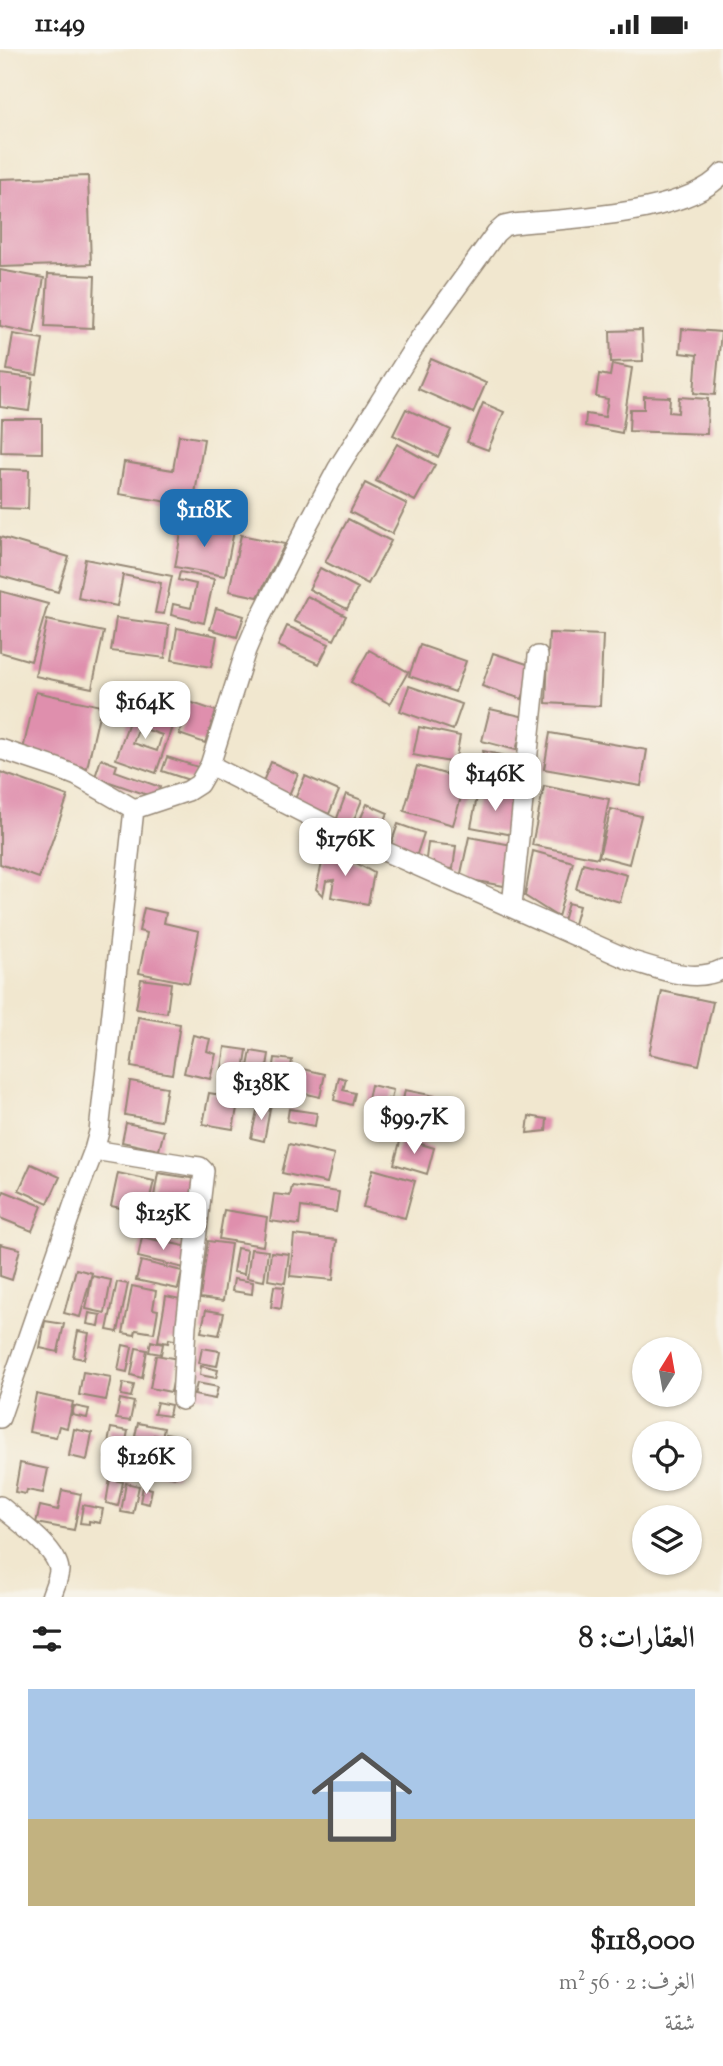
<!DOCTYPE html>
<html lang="ar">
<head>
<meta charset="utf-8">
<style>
  :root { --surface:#fff; --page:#f6f6f6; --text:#222; --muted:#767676; --line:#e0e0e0; --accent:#1f6fb2 }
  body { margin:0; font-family:"Sorts Mill Goudy",Amiri,serif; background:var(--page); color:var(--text); direction:rtl; height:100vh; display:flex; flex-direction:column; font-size:26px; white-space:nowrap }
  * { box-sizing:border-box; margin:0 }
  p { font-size:23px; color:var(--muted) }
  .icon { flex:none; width:38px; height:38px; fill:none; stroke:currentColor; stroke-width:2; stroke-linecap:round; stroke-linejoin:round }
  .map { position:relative; height:1548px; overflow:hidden; direction:ltr }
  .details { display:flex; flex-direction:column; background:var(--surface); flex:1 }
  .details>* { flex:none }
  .needle { width:46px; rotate:11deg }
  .controls { position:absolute; left:632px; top:1288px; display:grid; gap:14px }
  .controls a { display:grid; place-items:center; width:70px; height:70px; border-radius:50%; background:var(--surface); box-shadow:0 2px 5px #0004; font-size:35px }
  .price { position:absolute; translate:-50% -60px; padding:0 16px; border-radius:14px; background:#fff; color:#222; font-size:23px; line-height:46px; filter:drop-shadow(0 2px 4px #0008) }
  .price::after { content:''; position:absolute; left:50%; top:42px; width:21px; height:16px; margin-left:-10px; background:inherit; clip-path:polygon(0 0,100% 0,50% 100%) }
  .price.selected { background:var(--accent); color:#fff }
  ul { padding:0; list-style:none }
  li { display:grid; align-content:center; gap:14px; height:371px; padding:0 28px }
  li+li { border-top:2px solid var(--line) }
  li span { display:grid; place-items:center; height:217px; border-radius:0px; color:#555 }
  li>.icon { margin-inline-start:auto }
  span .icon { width:126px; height:126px; fill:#fffc; stroke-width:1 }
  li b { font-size:30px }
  h2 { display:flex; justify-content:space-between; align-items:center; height:84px; padding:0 28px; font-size:30px }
  .status { display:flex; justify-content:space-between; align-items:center; height:49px; padding:0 35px; background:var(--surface); direction:ltr }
  .status svg { height:19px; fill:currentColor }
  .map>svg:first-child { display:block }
  .building { fill:#df8fad; fill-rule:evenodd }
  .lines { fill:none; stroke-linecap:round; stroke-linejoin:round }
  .street-casing { stroke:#968876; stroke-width:22 }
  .street { stroke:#fff; stroke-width:19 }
</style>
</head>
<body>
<div class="status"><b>11:49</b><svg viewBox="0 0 49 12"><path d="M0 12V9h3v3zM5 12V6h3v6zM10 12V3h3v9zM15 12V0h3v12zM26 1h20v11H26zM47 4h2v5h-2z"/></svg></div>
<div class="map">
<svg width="723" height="1548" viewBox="0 0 723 1548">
  <rect width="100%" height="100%" fill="#f7f3e8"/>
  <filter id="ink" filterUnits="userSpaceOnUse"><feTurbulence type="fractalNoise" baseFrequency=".0143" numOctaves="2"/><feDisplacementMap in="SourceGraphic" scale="14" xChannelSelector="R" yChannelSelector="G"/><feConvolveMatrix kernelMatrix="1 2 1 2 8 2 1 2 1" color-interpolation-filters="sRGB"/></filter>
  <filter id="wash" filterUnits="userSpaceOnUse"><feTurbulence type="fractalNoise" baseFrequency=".00686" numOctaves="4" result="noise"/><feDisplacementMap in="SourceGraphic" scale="28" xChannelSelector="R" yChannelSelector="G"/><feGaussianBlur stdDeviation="1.57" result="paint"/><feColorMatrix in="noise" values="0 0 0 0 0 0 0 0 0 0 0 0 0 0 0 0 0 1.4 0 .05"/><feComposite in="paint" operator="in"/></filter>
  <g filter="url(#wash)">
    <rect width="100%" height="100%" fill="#f1e7cf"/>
    <g id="blocks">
      <path class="building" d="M88 127 91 215 0 218V130Z
        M0 221 44 229 34 284 0 277Z
        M48 225 95 227 93 279 45 277Z
        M682 280 721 283 715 346 694 344 697 306 680 304Z
        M642 281 643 312 611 313 610 282Z
        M13 285 43 290 37 326 7 321Z
        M431 310 486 334 473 364 418 340Z
        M612 315 632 319 622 384 585 377 586 365 605 368 608 350 596 348 599 325 610 327Z
        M0 325 33 329 29 362 0 358Z
        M644 347 670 348 669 363 678 364 679 348 708 350 707 385 629 382 630 360H644Z
        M483 354 504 363 488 401 467 393Z
        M406 360 451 381 438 408 393 386Z
        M2 370H42V404L1 403Z
        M179 386 204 390 193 457 119 445 124 413 173 421Z
        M397 395 435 416 415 452 376 432Z
        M0 420 29 421 28 460 0 459Z
        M365 434 407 455 392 485 350 463Z
        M348 470 391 492 368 535 325 513Z
        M183 473 234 482 225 527 175 518Z
        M241 486 285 495 258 548 229 542Z
        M0 488 69 508 58 543 0 527Z
        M85 510 172 527 164 565 155 564 161 534 123 526 117 557 78 549Z
        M320 519 358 539 347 560 309 540Z
        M180 523 214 530 204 574 171 566 173 555 191 559 196 535 178 531Z
        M0 542 48 555 31 612 0 603Z
        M307 547 346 567 334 591 294 572Z
        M216 559 244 567 237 588 210 580Z
        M116 569 169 576 165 609 111 602Z
        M47 571 104 583 92 639 35 627Z
        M287 577 329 595 319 615 278 597Z
        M177 579 217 587 211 618 172 611Z
        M549 584 603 586 600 657 546 654Z
        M420 596 466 612 455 643 409 627Z
        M369 601 408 623 390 655 351 633Z
        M493 604 533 617 522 650 482 637Z
        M409 637 462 655 453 681 400 662Z
        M36 643 101 657 87 719 22 705Z
        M178 649 216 662 205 694 179 685 184 673 156 663 158 655 174 660Z
        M490 660 525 668 516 701 482 692Z
        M149 663 174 672 156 724 116 710 132 664 146 670ZM139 678 162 686 157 702 133 694Z
        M419 678 460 687 455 714 413 706Z
        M550 684 647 701 641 737 544 720Z
        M483 702 522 711 515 740 476 731Z
        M167 708 198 718 192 732 162 722Z
        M101 710 117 716 115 722 160 738 156 749 95 728Z
        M271 713 298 725 289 746 262 735Z
        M417 717 466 731 453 776 404 762Z
        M0 723 68 747 39 829 0 815Z
        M305 727 339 742 329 765 295 750Z
        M544 737 609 750 598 809 532 796Z
        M478 743 519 750 513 786 471 778Z
        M346 745 362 751 351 778 336 772Z
        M367 755 388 764 376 792 355 782Z
        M611 760 641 767 629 815 599 807Z
        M398 775 424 784 416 808 390 798Z
        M469 788 512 796 504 837 460 829Z
        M428 794 456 797 453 820 425 817Z
        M326 797 374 824 368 855 331 848 334 831 326 832 323 847 316 840Z
        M533 802 573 813 558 868 525 847Z
        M583 814 627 826 620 853 576 840Z
        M568 854 579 857 574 875 563 872Z
        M144 859 166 864 164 874 199 882 189 934 139 924 147 884 139 882Z
        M141 930 171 934 167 964 136 960Z
        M662 942 713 953 699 1016 649 1005Z
        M138 968 180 975 172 1025 131 1018Z
        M193 986 210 990 207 1002 216 1005 210 1030 184 1024Z
        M225 998 247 1001 243 1030 221 1027Z
        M251 1002 269 1005 264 1036 245 1033Z
        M275 1009 292 1011 288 1039 271 1037Z
        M295 1018 325 1025 320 1048 290 1041Z
        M339 1028 346 1030 343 1041 355 1044 352 1056 334 1051Z
        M130 1032 167 1038 161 1072 125 1066Z
        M371 1036 393 1041 391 1051 388 1050 385 1063 366 1059Z
        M405 1041 435 1047 430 1076 399 1071Z
        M209 1044 239 1049 233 1080 203 1075Z
        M259 1053 271 1055 264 1092 251 1089Z
        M289 1060 317 1064 315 1077 287 1072Z
        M529 1067 547 1070 546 1082 527 1084Z
        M126 1074 164 1082 159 1101 122 1093Z
        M401 1089 434 1099 427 1125 394 1115Z
        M289 1095 334 1106 327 1134 282 1124Z
        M31 1115 60 1128 48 1154 19 1141Z
        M373 1120 415 1132 405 1169 363 1158Z
        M118 1124 154 1132 148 1156 137 1154 135 1162 111 1157Z
        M158 1124 197 1130 191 1165 152 1159Z
        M292 1137 339 1143 336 1163 301 1158 299 1176 270 1172 274 1145 290 1147Z
        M4 1142 42 1157 32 1182 0 1169V1152Z
        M224 1161 267 1168 263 1197 219 1190Z
        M144 1165 192 1174 190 1190 141 1182Z
        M294 1186 337 1191 333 1231 290 1227Z
        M142 1188 189 1198 184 1219 138 1208Z
        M208 1192 231 1195 223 1252 200 1249Z
        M0 1195 20 1200 12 1231 0 1227Z
        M237 1199 247 1201 244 1225 233 1223Z
        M251 1200 268 1202 264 1232 247 1229Z
        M271 1203 289 1205 285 1234 268 1231Z
        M141 1212 182 1222 178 1240 136 1231Z
        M76 1220 92 1224 80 1268 64 1264Z
        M92 1227 111 1231 105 1264 86 1260Z
        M234 1230 253 1233 252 1245 232 1242Z
        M117 1233 128 1235 118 1283 107 1281Z
        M132 1237 156 1242 153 1260 158 1261 154 1284 136 1281 135 1286 123 1284Z
        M274 1237 284 1238 281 1260 271 1258Z
        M166 1247 185 1251 178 1292 169 1290 168 1294 158 1292Z
        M206 1261 224 1264 219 1286 201 1283Z
        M89 1264 101 1266 99 1277 87 1275Z
        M45 1272 64 1275 58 1303 40 1299Z
        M78 1282 89 1284 84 1310 73 1308Z
        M151 1292 163 1295 161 1305 149 1303Z
        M123 1296 132 1298 127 1323 118 1321Z
        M136 1299 147 1301 142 1329 131 1326Z
        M202 1299 220 1302 217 1317 199 1314Z
        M156 1306 178 1310 171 1343 150 1339Z
        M201 1317 218 1321 216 1329 200 1326Z
        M83 1323 111 1328 106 1351 79 1346Z
        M123 1334 134 1336 131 1348 121 1346Z
        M197 1334 218 1338 215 1350 194 1346Z
        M36 1345 73 1353 67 1379 59 1377 56 1388 29 1383Z
        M120 1350 134 1353 130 1372 116 1370Z
        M157 1353 171 1356 169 1367 154 1365Z
        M74 1357 89 1360 87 1369 72 1366Z
        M138 1374 164 1379 162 1388 154 1386 153 1390 135 1387Z
        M111 1379 128 1382 122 1412 105 1409Z
        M74 1380 92 1384 87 1411 69 1407Z
        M166 1384 184 1388 180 1404 162 1400Z
        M147 1400 180 1407 176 1428 142 1421Z
        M20 1414 48 1420 43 1444 27 1441 26 1445 15 1443Z
        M110 1430 123 1433 118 1457 106 1454Z
        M126 1434 139 1437 133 1465 121 1463Z
        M143 1438 152 1440 149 1455 140 1453Z
        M62 1441 81 1445 74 1481 36 1474 40 1457 58 1461Z
        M83 1456 103 1460 100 1474 89 1472V1475L80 1474Z"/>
    </g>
  </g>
  <g filter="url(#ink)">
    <use href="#blocks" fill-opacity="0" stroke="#968876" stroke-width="2"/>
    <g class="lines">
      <g class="street-casing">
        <path id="street" d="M0 700 57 719 77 727 134 760 188 742 199 735 210 716 246 601 257 575 307 477 338 419 420 289 496 184 504 177 513 175C567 169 688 166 723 124
          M210 716 339 782 632 912C661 920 694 935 723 920
          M512 857 538 607
          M94 1101 192 1117 200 1118 204 1122 186 1276 182 1351
          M0 1369 79 1140 94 1101 99 1083 134 760
          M0 1457C16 1471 57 1499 59 1521 59 1529 53 1541 51 1548"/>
      </g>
      <use href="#street" class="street"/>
    </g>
  </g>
</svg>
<div class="controls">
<a><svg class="needle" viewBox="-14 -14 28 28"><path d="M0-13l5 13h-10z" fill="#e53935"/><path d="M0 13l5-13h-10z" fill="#767676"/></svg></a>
<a><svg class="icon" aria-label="locate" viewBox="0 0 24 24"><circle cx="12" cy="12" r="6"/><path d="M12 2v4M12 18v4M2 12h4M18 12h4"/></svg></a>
<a><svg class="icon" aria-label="layers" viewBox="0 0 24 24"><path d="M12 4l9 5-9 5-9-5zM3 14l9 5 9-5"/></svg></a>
</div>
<b class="price selected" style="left:204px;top:500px">$118K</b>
<b class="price" style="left:145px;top:692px">$164K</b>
<b class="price" style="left:495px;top:764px">$146K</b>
<b class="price" style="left:345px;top:829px">$176K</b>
<b class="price" style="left:261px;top:1073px">$138K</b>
<b class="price" style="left:414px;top:1107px">$99.7K</b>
<b class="price" style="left:163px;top:1203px">$125K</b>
<b class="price" style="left:146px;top:1447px">$126K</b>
</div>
<section class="details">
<h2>العقارات: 8<svg class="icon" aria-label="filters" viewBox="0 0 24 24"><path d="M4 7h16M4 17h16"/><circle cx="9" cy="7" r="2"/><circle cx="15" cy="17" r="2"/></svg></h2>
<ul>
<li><span style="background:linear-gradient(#a9c7e8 60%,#c2b280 0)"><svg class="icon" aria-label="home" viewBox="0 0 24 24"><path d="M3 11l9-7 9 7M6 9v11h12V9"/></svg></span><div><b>$118,000</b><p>الغرف: 2 · 56 m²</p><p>شقة</p></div></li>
</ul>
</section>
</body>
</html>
